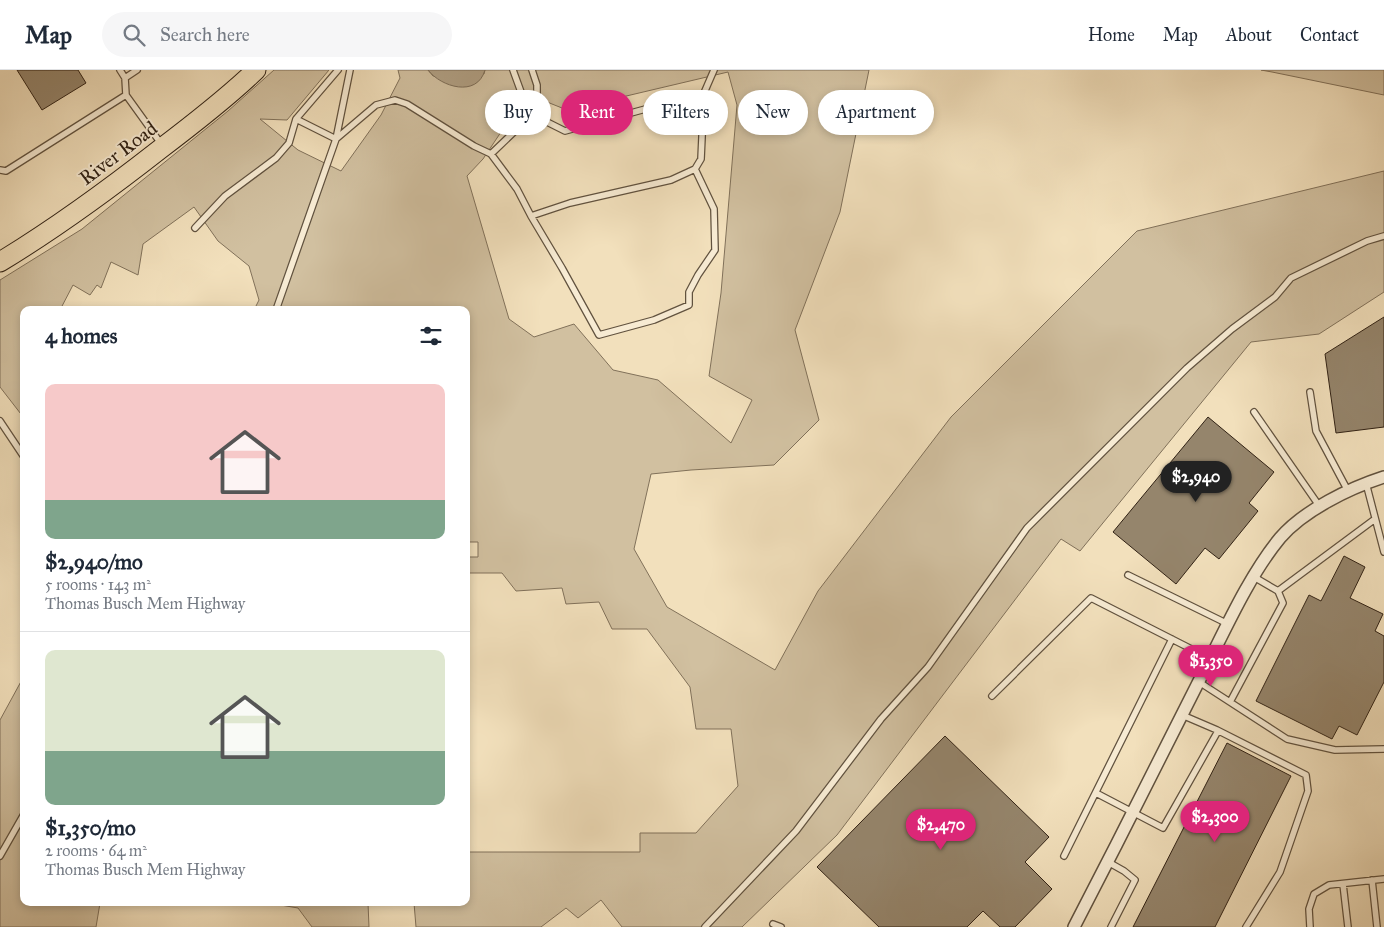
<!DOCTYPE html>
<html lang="en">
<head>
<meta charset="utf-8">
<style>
  :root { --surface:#fff; --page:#f6f6f7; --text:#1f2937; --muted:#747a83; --line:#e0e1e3; --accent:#db2777 }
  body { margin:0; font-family:"IM FELL Great Primer",serif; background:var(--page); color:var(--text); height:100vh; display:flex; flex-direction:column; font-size:19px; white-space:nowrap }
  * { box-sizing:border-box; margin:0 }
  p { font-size:16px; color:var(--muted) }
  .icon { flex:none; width:28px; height:28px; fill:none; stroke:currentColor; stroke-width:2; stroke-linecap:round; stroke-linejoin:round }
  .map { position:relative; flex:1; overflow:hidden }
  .sheet { position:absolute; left:20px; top:236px; width:450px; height:600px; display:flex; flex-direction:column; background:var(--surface); border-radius:10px; box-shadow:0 2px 8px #0003 }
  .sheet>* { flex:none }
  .guide { position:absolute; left:485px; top:20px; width:475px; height:45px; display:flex; gap:10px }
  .price { position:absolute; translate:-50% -42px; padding:0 11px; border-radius:18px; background:var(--accent); color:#fff; font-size:16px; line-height:32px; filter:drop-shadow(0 1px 2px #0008) }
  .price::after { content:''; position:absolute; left:50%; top:30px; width:15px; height:11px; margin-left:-8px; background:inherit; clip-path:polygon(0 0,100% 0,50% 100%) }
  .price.on { background:#222; color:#fff }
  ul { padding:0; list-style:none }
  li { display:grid; align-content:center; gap:10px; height:265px; padding:0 25px }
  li+li { border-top:1px solid var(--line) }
  li span { display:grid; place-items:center; height:155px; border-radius:10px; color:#555 }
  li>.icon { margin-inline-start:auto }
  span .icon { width:90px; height:90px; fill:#fffc; stroke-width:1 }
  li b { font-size:21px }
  h2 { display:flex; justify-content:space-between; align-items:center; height:60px; padding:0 25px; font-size:21px }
  .pill { padding:0 18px; border-radius:22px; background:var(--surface); box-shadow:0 2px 8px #0003; font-size:18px; line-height:45px }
  .pill.on { background:var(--accent); color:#fff }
  header { display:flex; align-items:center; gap:30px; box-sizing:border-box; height:70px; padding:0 25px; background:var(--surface); border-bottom:1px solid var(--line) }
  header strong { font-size:24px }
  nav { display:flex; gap:28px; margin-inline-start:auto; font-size:18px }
  .search { width:350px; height:45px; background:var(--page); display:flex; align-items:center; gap:12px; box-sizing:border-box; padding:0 18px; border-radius:28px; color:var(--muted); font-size:19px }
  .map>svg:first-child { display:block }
  .green { fill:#d1c0a0; stroke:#81715a; fill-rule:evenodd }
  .water { fill:#b09f83; stroke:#7d6d57 }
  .building { fill:#95856c; stroke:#312215 }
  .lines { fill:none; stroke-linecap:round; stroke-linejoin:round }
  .lane-casing { stroke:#61523f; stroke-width:8 }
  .street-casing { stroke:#61523f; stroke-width:14 }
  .primary-casing { stroke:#312215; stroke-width:21 }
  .lane { stroke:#f7ebd3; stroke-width:5.5 }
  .street { stroke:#f7ebd3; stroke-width:11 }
  .primary { stroke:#f2e0bc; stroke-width:19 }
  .labels { text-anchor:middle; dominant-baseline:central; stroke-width:4; stroke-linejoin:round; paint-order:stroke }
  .street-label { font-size:20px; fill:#312215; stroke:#f7ebd3 }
</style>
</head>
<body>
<header>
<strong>Map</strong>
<div class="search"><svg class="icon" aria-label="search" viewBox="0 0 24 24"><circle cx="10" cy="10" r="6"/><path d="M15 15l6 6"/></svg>Search here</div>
<nav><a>Home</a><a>Map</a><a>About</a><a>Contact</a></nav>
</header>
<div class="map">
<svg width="1384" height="857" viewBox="0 0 1384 857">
  <rect width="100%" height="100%" fill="#f2e0bc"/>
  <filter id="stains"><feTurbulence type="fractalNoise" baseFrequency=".004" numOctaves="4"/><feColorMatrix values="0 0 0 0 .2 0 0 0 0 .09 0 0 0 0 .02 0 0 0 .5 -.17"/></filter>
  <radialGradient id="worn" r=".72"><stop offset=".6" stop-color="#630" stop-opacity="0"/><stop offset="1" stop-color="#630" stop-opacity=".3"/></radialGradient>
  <path class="green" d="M274 0H329L287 50 260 49 298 80 341 101 381 45 400 8 398 0H428L433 6 484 4 485 0H869L840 142 795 260 819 350 774 395 691 400 651 404 634 479 667 537 775 600 818 521 951 347 1137 161 1384 101V222L1319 264 1251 272 1080 481 1061 469 837 765 742 857H622L601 830 578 848 566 838 541 857H416L414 833 466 832V782H640V763H696L738 716 731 659H696L690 617 647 559H612L599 532 566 534 562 518 516 521 502 503H466V487H478V472H466V240H254L259 230 249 196 218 171 194 137 143 174 138 205 111 192 101 218 97 215 90 225 73 215 60 240H24V348L0 317V210L82 159 228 41ZM728 2 737 35 721 223 709 306 752 330 731 373 658 310 613 300 574 254 534 267 509 249 467 106 483 89 513 44 547 32 567 40Z
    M1261 0H1384V25L1272 2Z
    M24 606V832L100 833 96 857H0V650Z
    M263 832 368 833 369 857H312L298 838Z"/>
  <path class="water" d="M428 0H485C477 28 441 17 428 0Z"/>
  <path class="building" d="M17 0H78L86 13 42 40Z
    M1384 247V357L1336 363 1325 284Z
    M1208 347 1274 402 1249 433 1258 441 1219 489 1205 478 1176 514 1113 462Z
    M1344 486 1365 497 1350 528 1383 544 1375 561 1384 566V612L1357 665 1339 656 1332 669 1256 631 1309 525 1321 531Z
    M945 666 1049 767 1025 792 1052 819 1015 857H1000L983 841 967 857H879L817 797Z
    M1227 673 1291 706 1215 857H1133Z"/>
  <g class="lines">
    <g class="lane-casing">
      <path id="lane" d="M120 0 125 8 126 25 162 75
        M513 0 521 22 537 40 543 50 565 61 704 23
        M125 8 137 0
        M296 49 336 69 376 35 395 30 407 34 474 76 491 84 517 119 531 146 562 198 599 265 654 250 689 235V222L698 205 715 180 714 139 695 99
        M491 84 537 40V15L532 0
        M0 100 6 101 126 25
        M531 146 570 133 671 110 695 99 701 89 704 23 714 0
        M195 158 225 126 276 88 289 73 296 49 338 0
        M276 240 336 69 350 0
        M1310 322 1316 361 1348 421
        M1254 342 1320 437
        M0 351 24 387
        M1366 413 1384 482
        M1128 505 1228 554
        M1254 507 1278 521 1375 449
        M1199 612 1287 669 1335 680 1384 679
        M992 626 1091 528 1211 589
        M1230 632 1283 533 1278 521
        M1182 645 1217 660 1306 705 1308 721 1280 802 1246 857
        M1096 723 1163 758 1218 661
        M0 786 24 744
        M1064 786 1172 569
        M1108 792 1124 801 1135 810 1111 857
        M1372 810 1377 857
        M1343 814 1348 857
        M773 854 781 857
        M705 857 796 761 881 649 928 597 1027 458 1187 298 1232 259 1275 227 1291 208 1367 171 1384 166
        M1310 857 1309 839 1314 824 1329 815 1384 809"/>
    </g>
    <g class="street-casing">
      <path id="street" d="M1074 857C1116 776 1157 695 1198 613 1222 567 1247 508 1280 468 1304 440 1350 418 1384 407"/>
    </g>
    <g class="primary-casing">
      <path id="primary" d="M0 192C56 158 108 120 159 80 192 55 226 29 256 0"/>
    </g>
    <use href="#lane" class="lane"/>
    <use href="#street" class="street"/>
    <use href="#primary" class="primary"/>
  </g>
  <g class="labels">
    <g class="street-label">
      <text transform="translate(118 83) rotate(-37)">River Road</text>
    </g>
  </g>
  <rect width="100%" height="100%" filter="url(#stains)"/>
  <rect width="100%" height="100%" fill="url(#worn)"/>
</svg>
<b class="price on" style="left:1196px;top:433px">$2,940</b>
<b class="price" style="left:1211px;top:617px">$1,350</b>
<b class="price" style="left:1215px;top:773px">$2,300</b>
<b class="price" style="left:941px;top:781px">$2,470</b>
<div class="guide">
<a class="pill">Buy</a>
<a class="pill on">Rent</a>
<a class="pill">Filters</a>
<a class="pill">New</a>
<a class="pill">Apartment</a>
</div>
<section class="sheet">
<h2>4 homes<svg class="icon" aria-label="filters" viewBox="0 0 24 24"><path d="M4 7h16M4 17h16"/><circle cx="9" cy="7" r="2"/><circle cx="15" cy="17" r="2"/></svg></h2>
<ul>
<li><span style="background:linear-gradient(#f6c9c9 75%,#7fa58c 0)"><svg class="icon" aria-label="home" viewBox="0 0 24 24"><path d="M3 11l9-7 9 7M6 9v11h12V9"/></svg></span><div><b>$2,940/mo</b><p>5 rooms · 143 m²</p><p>Thomas Busch Mem Highway</p></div></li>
<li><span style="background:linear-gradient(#dfe7d0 65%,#7fa58c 0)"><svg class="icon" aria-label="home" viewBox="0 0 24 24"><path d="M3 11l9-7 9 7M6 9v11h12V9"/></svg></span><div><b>$1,350/mo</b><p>2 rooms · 64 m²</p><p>Thomas Busch Mem Highway</p></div></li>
</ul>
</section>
</div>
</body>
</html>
